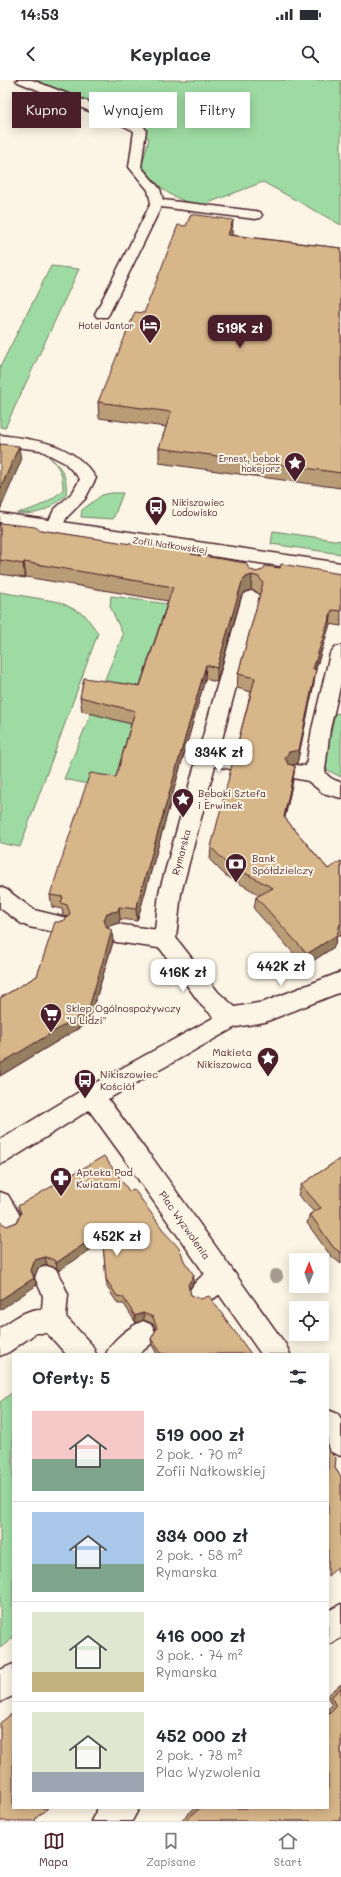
<!DOCTYPE html>
<html lang="pl">
<head>
<meta charset="utf-8">
<style>
  :root { --surface:#fff; --page:#f2f2f3; --text:#2b2b33; --muted:#7c7c81; --line:#e1e1e2; --accent:#4a1f2b }
  body { margin:0; font-family:Mali,sans-serif; background:var(--page); color:var(--text); height:100vh; display:flex; flex-direction:column; font-size:15px; white-space:nowrap }
  * { box-sizing:border-box; margin:0 }
  p { font-size:13px; color:var(--muted) }
  .icon { flex:none; width:22px; height:22px; fill:none; stroke:currentColor; stroke-width:2; stroke-linecap:round; stroke-linejoin:round }
  .map { position:relative; flex:1; overflow:hidden }
  .sheet { position:absolute; left:12px; top:1273px; width:317px; height:456px; display:flex; flex-direction:column; background:var(--surface); border-radius:0px; box-shadow:0 2px 10px #0003 }
  .sheet>* { flex:none }
  .hud { position:absolute; left:12px; top:12px; width:317px; height:36px; display:flex; gap:8px }
  .needle { width:26px; rotate:1deg }
  .tools { position:absolute; left:289px; top:1173px; display:grid; gap:8px }
  .tools a { display:grid; place-items:center; width:40px; height:40px; border-radius:0px; background:var(--surface); box-shadow:0 2px 10px #0003; font-size:20px }
  .price { position:absolute; translate:-50% -34px; padding:0 9px; border-radius:8px; background:#fff; color:#222; font-size:13px; line-height:26px; filter:drop-shadow(0 1px 2px #0008) }
  .price::after { content:''; position:absolute; left:50%; top:24px; width:12px; height:9px; margin-left:-6px; background:inherit; clip-path:polygon(0 0,100% 0,50% 100%) }
  .price.selected { background:var(--accent); color:#fff }
  ul { padding:0; list-style:none }
  li { display:flex; align-items:center; gap:12px; height:100px; padding:0 20px }
  li+li { border-top:1px solid var(--line) }
  li span { display:grid; place-items:center; flex:none; width:112px; height:80px; border-radius:0px; color:#555 }
  li>.icon { margin-inline-start:auto }
  span .icon { width:48px; height:48px; fill:#fffc; stroke-width:1 }
  li b { font-size:17px }
  h2 { display:flex; justify-content:space-between; align-items:center; height:48px; padding:0 20px; font-size:17px }
  .tag { padding:0 14px; border-radius:0px; background:var(--surface); box-shadow:0 2px 10px #0003; font-size:14px; line-height:36px }
  .tag.selected { background:var(--accent); color:#fff }
  .status { display:flex; justify-content:space-between; align-items:center; height:28px; padding:0 20px; background:var(--surface); direction:ltr }
  .status svg { height:11px; fill:currentColor }
  header { display:flex; justify-content:space-between; align-items:center; height:52px; padding:0 20px; background:var(--surface); font-size:18px; font-weight:700 }
  .dock { display:flex; justify-content:space-around; align-items:center; height:56px; border-top:1px solid var(--line); background:var(--surface); font-size:11px; color:var(--muted) }
  .dock a { display:grid; justify-items:center; gap:2px }
  .dock .selected { color:var(--accent) }
  .map>svg:first-child { display:block }
  .green { fill:#9edba2; stroke:#747d66 }
  .lines { fill:none; stroke-linecap:round; stroke-linejoin:round }
  .service-casing { stroke:#4a1f2b; stroke-width:3 }
  .minor-casing { stroke:#4a1f2b; stroke-width:3 }
  .service { fill:#fcf5e5; fill-rule:evenodd }
  .minor { fill:#fcf5e5; fill-rule:evenodd }
  .tree { fill:#a6998f }
  .wall { fill:#b99d77; stroke:#4a1f2b }
  .shaded-wall { fill:#967f61; stroke:#4a1f2b }
  .building { fill:#d7b68a; stroke:#4a1f2b }
  .labels { text-anchor:middle; dominant-baseline:central; stroke-width:4; stroke-linejoin:round; paint-order:stroke }
  .far-poi-label { font-size:9px; fill:#4a1f2b; stroke:#fcf5e5; text-anchor:end }
  .far-street-label { font-size:9px; fill:#4a1f2b; stroke:#fcf5e5 }
  .poi-label { font-size:10px; fill:#4a1f2b; stroke:#fcf5e5; text-anchor:start }
  .street-label { font-size:10px; fill:#4a1f2b; stroke:#fcf5e5 }
</style>
</head>
<body>
<div class="status"><b>14:53</b><svg viewBox="0 0 49 12"><path d="M0 12V9h3v3zM5 12V6h3v6zM10 12V3h3v9zM15 12V0h3v12zM26 1h20v11H26zM47 4h2v5h-2z"/></svg></div>
<header><svg class="icon" aria-label="back" viewBox="0 0 24 24"><path d="M15 5l-7 7 7 7"/></svg>Keyplace<svg class="icon" aria-label="search" viewBox="0 0 24 24"><circle cx="10" cy="10" r="6"/><path d="M15 15l6 6"/></svg></header>
<div class="map">
<svg width="341" height="1741" viewBox="0 0 341 1741">
  <rect width="100%" height="100%" fill="#fcf5e5"/>
  <filter id="ink" filterUnits="userSpaceOnUse"><feTurbulence type="fractalNoise" baseFrequency=".025" numOctaves="2"/><feDisplacementMap in="SourceGraphic" scale="8" xChannelSelector="R" yChannelSelector="G"/><feConvolveMatrix kernelMatrix="1 2 1 2 8 2 1 2 1" color-interpolation-filters="sRGB"/></filter>
  <g filter="url(#ink)">
    <path class="green" d="M21 0H341V145L263 102 208 123 207 125C175 123 160 110 142 85L149 58Z
      M51 186 79 189 5 348 0 347V287Z
      M48 376C62 387 68 397 66 415 47 430 42 435 17 433 36 429 49 422 63 410 63 393 60 388 48 376Z
      M112 413H123L113 439 81 437 82 430 102 415Z
      M273 451 341 461V474L271 464Z
      M0 512 60 522 85 535 98 553 20 767 0 763Z
      M111 516 167 524 130 633 133 644 117 710 64 699 123 555 110 526Z
      M335 633 341 634V697L327 690 325 681Z
      M13 1312V1558L0 1568V1322Z"/>
    <g class="lines">
      <g class="service-casing">
        <path id="service" d="M16 0H32L122 35 144 47 146 50 141 87 160 109 163 120 255 131 260 132 262 135 260 138 255 139 161 127 109 234 107 237H97L95 234 151 123 148 110 129 87 134 51 114 41 18 2Z
          M0 355C38 360 73 363 96 398L85 419 67 437 60 451 54 453 48 451 46 447 54 430 73 412 80 399 65 383 40 370 0 365Z
          M341 566V603L330 649 325 690C326 697 335 701 341 702V718L323 713 308 701 288 697 285 692 288 687 295 685 306 686 312 649 330 574 335 567Z
          M207 671 243 678 245 683 243 688 236 690 200 683 198 678 200 673Z
          M0 807 7 810 34 830 67 838 70 844 67 850 60 853 29 847 22 844 0 828Z
          M116 844 165 851 172 854 175 860 172 866 165 869 116 862 109 859 106 853 109 847Z
          M231 928 239 931 242 938 239 945 108 1019 150 1076 154 1084 150 1092 142 1095 134 1092 89 1030 8 1081 0 1084V1060L84 1009Z
          M0 1112 8 1115 23 1141 19 1149 11 1153 3 1149 0 1145Z
          M221 1185 230 1188 233 1197C228 1210 214 1220 201 1225L192 1222 189 1213C194 1200 208 1190 221 1185Z
          M47 1186 56 1189 68 1214 66 1237 92 1265 96 1274H66L47 1253H36L9 1272 0 1276V1248C14 1239 25 1229 42 1229L43 1216 35 1198 38 1189Z
          M143 1241 152 1245 156 1254 152 1263 139 1274H106C112 1260 129 1247 143 1241Z
          M13 1584V1616L0 1622V1590Z"/>
      </g>
      <g class="minor-casing">
        <path id="minor" d="M0 433 341 483V495L0 445Z
          M251 511 257 513 260 517 181 813 176 858 218 912 235 927 264 922 341 892V912L265 942 231 948 223 945 202 926 154 860 159 813 242 517 245 513Z
          M142 1072 151 1076 286 1265 290 1274H261L133 1092 130 1084 133 1076Z
          M328 1330 338 1334 341 1339V1376L331 1372 328 1367Z
          M341 1524V1558L328 1565V1531Z
          M98 1728H139L132 1741H91Z"/>
      </g>
      <use href="#service" class="service"/>
      <use href="#minor" class="minor"/>
    </g>
    <circle class="tree" cx="276" cy="1196" r="7"/>
    <path class="wall" d="M232 155 341 168V408L159 383V368L166 347 99 338 98 322 144 233Z
      M0 443 40 450 191 474 249 489 256 492 280 488 341 494V546L330 544 316 589 314 603 297 684 291 685 295 686 293 700 285 738 328 789 341 781V856H337L334 867 305 886 254 829 256 817 260 815 225 795 210 780 211 767 241 676 237 675 238 662 251 612 237 608 238 594 260 515 257 512 251 510 245 512 241 517 217 602 205 599 137 841 120 839 119 843 108 846 107 848 113 862 89 942 0 996V918L37 896 59 842 66 839 67 837 63 835 62 829 52 827 50 815 116 697 131 644 82 631 80 617 140 606 168 521 26 497 25 498 0 494Z
      M341 1078V1184L330 1175 307 1143 310 1134 314 1132 298 1115 301 1105Z
      M129 1111 184 1181 193 1203 189 1209 191 1215 251 1274H157L152 1265 151 1259 156 1250 153 1244 144 1240 136 1243 124 1224H118L107 1207 106 1199 103 1161 58 1191 56 1188 47 1185 38 1188 34 1197 37 1205 7 1146 17 1142 21 1134 18 1126Z
      M335 1388 341 1397V1497L336 1489Z
      M341 1604V1741H180L195 1728H328V1629L332 1625 328 1618V1615Z"/>
    <path class="shaded-wall" d="M233 140 232 155 227 170 228 155Z
      M19 366 21 381 0 430V410Z
      M24 482 26 497 25 498 23 484Z
      M252 495 251 510 245 512 241 517 217 602V588L242 502 246 497Z
      M332 530 330 544 311 603 313 589Z
      M206 585 205 599 137 841 136 829Z
      M316 589 314 603 297 684 288 686 285 678Z
      M295 686 293 700 282 750 284 737Z
      M119 827 120 839 119 843 108 846 105 852 104 840 107 833Z
      M112 850 113 862 89 942 0 996V984Z
      M337 855 334 867 305 886 307 874Z
      M102 1152 104 1161 58 1191 56 1183Z
      M45 1177 47 1185 38 1188 34 1198 31 1190 35 1180Z
      M194 1195 193 1203 188 1212V1205Z
      M34 1198 37 1205 0 1230V1220Z
      M143 1233 144 1240 136 1243 135 1236Z"/>
    <path class="building" d="M191 134 233 140 228 155 341 168V393L159 368 171 332 98 322 135 232 144 233 178 145 186 146Z
      M0 364 19 366 0 410Z
      M0 443 35 447 40 450 151 467 152 465 191 471V474L246 483 249 489 256 492 263 490 265 486 280 488 281 484 341 494V531L332 530 313 589H316L299 670 289 672 285 678 288 684 295 686 284 737 328 789 341 781V844H340L337 855 307 874 256 817 273 808 226 783 211 767 234 677 245 676 248 670 246 664 238 662 255 598 238 594 263 503 259 497 252 495 246 497 242 502 217 588 206 585 136 829 119 827 118 831 107 833 104 840 107 848 112 850 88 931 0 984V918L37 896 55 842H59L66 839 70 833 67 825 61 823 63 817 50 815 90 693 116 697 135 631 80 617 84 598 140 606 173 507 24 482 23 484 0 480Z
      M104 1076 129 1111 134 1109 166 1154 180 1169 184 1181 194 1195 188 1205 191 1215 201 1219 209 1216 251 1274H162L151 1259 157 1248 153 1237 143 1233 135 1236 123 1217 117 1216 106 1199 102 1152 56 1183 54 1180 45 1177 35 1180 31 1190 34 1198 0 1220V1142L7 1146 17 1142 21 1133 18 1126Z
      M341 1078V1173L333 1167 310 1134 321 1128 301 1105Z
      M328 1370 336 1378 335 1388 341 1397V1489L339 1486 328 1496Z
      M341 1608V1741H185L200 1728H328V1634L336 1626 331 1617Z
      M13 1633V1728H48L36 1738 35 1741H0V1643Z"/>
  </g>
  <defs>
    <g id="hotel-pin" transform="scale(1.15)"><path d="M0 17L-7.5 6A9.5 9.5 0 1 1 7.5 6Z" fill="#4a1f2b" stroke="#fcf5e5"/><path d="M-6-4.5h1.5V1H6V5H4.5V3h-9V5H-6ZM-4 0a1.8 1.8 0 1 1 3.6 0ZM.5 0V-2.5h3Q6-2.5 6 0Z" fill="#fff"/></g>
    <g id="sight-pin" transform="scale(1.15)"><path d="M0 17L-7.5 6A9.5 9.5 0 1 1 7.5 6Z" fill="#4a1f2b" stroke="#fcf5e5"/><path d="M0-6L1.8-2.2L6-1.7L2.9 1.2L3.7 5.4L0 3.3L-3.7 5.4L-2.9 1.2L-6-1.7L-1.8-2.2Z" fill="#fff"/></g>
    <g id="bus-pin" transform="scale(1.15)"><path d="M0 17L-7.5 6A9.5 9.5 0 1 1 7.5 6Z" fill="#4a1f2b" stroke="#fcf5e5"/><path d="M-5-6H5V4H4V6H2V4H-2V6H-4V4H-5ZM-3.5-4V0h7V-4ZM-3.5 1.2v1.5H-2V1.2ZM2 1.2v1.5H3.5V1.2Z" fill="#fff"/></g>
    <g id="bank-pin" transform="scale(1.15)"><path d="M0 17L-7.5 6A9.5 9.5 0 1 1 7.5 6Z" fill="#4a1f2b" stroke="#fcf5e5"/><path d="M-6-4H6V4H-6ZM0-2.3a2.3 2.3 0 1 0 0 4.6a2.3 2.3 0 1 0 0-4.6Z" fill="#fff"/></g>
    <g id="supermarket-pin" transform="scale(1.15)"><path d="M0 17L-7.5 6A9.5 9.5 0 1 1 7.5 6Z" fill="#4a1f2b" stroke="#fcf5e5"/><path d="M-6-5.5h2.5l.6 2H6L4.5 2H-2.5L-4.4-4H-6ZM-1.5 3.2a1.3 1.3 0 1 0 .1 0ZM3 3.2a1.3 1.3 0 1 0 .1 0Z" fill="#fff"/></g>
    <g id="pharmacy-pin" transform="scale(1.15)"><path d="M0 17L-7.5 6A9.5 9.5 0 1 1 7.5 6Z" fill="#4a1f2b" stroke="#fcf5e5"/><path d="M-2-6h4v4h4v4h-4v4h-4v-4h-4v-4h4Z" fill="#fff"/></g>
  </defs>
  <g fill-rule="evenodd">
    <use href="#hotel-pin" x="150" y="245"/>
    <use href="#sight-pin" x="295" y="383"/>
    <use href="#bus-pin" x="156" y="427"/>
    <use href="#sight-pin" x="183" y="719"/>
    <use href="#bank-pin" x="236" y="784"/>
    <use href="#supermarket-pin" x="51" y="934"/>
    <use href="#sight-pin" x="268" y="978"/>
    <use href="#bus-pin" x="85" y="1000"/>
    <use href="#pharmacy-pin" x="61" y="1098"/>
  </g>
  <g class="labels">
    <g class="far-poi-label">
      <text x="134" y="245">Hotel Jantor</text>
      <text x="280" y="378">Ernest, bebok<tspan x="280" dy="10">hokejorz</tspan></text>
      <text x="172" y="422" text-anchor="start">Nikiszowiec<tspan x="172" dy="10">Lodowisko</tspan></text>
    </g>
    <g class="far-street-label">
      <text transform="translate(170 465) rotate(8)">Zofii Nałkowskiej</text>
    </g>
    <g class="poi-label">
      <text x="198" y="713">Beboki Sztefa<tspan x="198" dy="12">i Erwinek</tspan></text>
      <text x="252" y="778">Bank<tspan x="252" dy="12">Spółdzielczy</tspan></text>
      <text x="66" y="928">Sklep Ogólnospożywczy<tspan x="66" dy="12">"U Lidzi"</tspan></text>
      <text x="252" y="972" text-anchor="end">Makieta<tspan x="252" dy="12">Nikiszowca</tspan></text>
      <text x="100" y="994">Nikiszowiec<tspan x="100" dy="12">Kościół</tspan></text>
      <text x="76" y="1092">Apteka Pod<tspan x="76" dy="12">Kwiatami</tspan></text>
    </g>
    <g class="street-label">
      <text transform="translate(181 772) rotate(-75)">Rymarska</text>
      <text transform="translate(185 1145) rotate(55)">Plac Wyzwolenia</text>
    </g>
  </g>
</svg>
<div class="tools">
<a><svg class="needle" viewBox="-14 -14 28 28"><path d="M0-13l5 13h-10z" fill="#e53935"/><path d="M0 13l5-13h-10z" fill="#7c7c81"/></svg></a>
<a><svg class="icon" aria-label="locate" viewBox="0 0 24 24"><circle cx="12" cy="12" r="6"/><path d="M12 2v4M12 18v4M2 12h4M18 12h4"/></svg></a>
</div>
<b class="price selected" style="left:240px;top:269px">519K zł</b>
<b class="price" style="left:219px;top:693px">334K zł</b>
<b class="price" style="left:281px;top:907px">442K zł</b>
<b class="price" style="left:183px;top:913px">416K zł</b>
<b class="price" style="left:117px;top:1177px">452K zł</b>
<div class="hud">
<a class="tag selected">Kupno</a>
<a class="tag">Wynajem</a>
<a class="tag">Filtry</a>
</div>
<section class="sheet">
<h2>Oferty: 5<svg class="icon" aria-label="filters" viewBox="0 0 24 24"><path d="M4 7h16M4 17h16"/><circle cx="9" cy="7" r="2"/><circle cx="15" cy="17" r="2"/></svg></h2>
<ul>
<li><span style="background:linear-gradient(#f6c9c9 60%,#7fa58c 0)"><svg class="icon" aria-label="home" viewBox="0 0 24 24"><path d="M3 11l9-7 9 7M6 9v11h12V9"/></svg></span><div><b>519 000 zł</b><p>2 pok. · 70 m²</p><p>Zofii Nałkowskiej</p></div></li>
<li><span style="background:linear-gradient(#a9c7e8 65%,#7fa58c 0)"><svg class="icon" aria-label="home" viewBox="0 0 24 24"><path d="M3 11l9-7 9 7M6 9v11h12V9"/></svg></span><div><b>334 000 zł</b><p>2 pok. · 58 m²</p><p>Rymarska</p></div></li>
<li><span style="background:linear-gradient(#dfe7d0 75%,#c2b280 0)"><svg class="icon" aria-label="home" viewBox="0 0 24 24"><path d="M3 11l9-7 9 7M6 9v11h12V9"/></svg></span><div><b>416 000 zł</b><p>3 pok. · 74 m²</p><p>Rymarska</p></div></li>
<li><span style="background:linear-gradient(#dfe7d0 75%,#9aa5b1 0)"><svg class="icon" aria-label="home" viewBox="0 0 24 24"><path d="M3 11l9-7 9 7M6 9v11h12V9"/></svg></span><div><b>452 000 zł</b><p>2 pok. · 78 m²</p><p>Plac Wyzwolenia</p></div></li>
</ul>
</section>
</div>
<nav class="dock">
<a class="selected"><svg class="icon" aria-label="map" viewBox="0 0 24 24"><path d="M3 6l6-2 6 2 6-2v14l-6 2-6-2-6 2zM9 4v14M15 6v14"/></svg>Mapa</a>
<a><svg class="icon" aria-label="saved" viewBox="0 0 24 24"><path d="M7 4h10v16l-5-4-5 4z"/></svg>Zapisane</a>
<a><svg class="icon" aria-label="home" viewBox="0 0 24 24"><path d="M3 11l9-7 9 7M6 9v11h12V9"/></svg>Start</a>
</nav>
</body>
</html>
